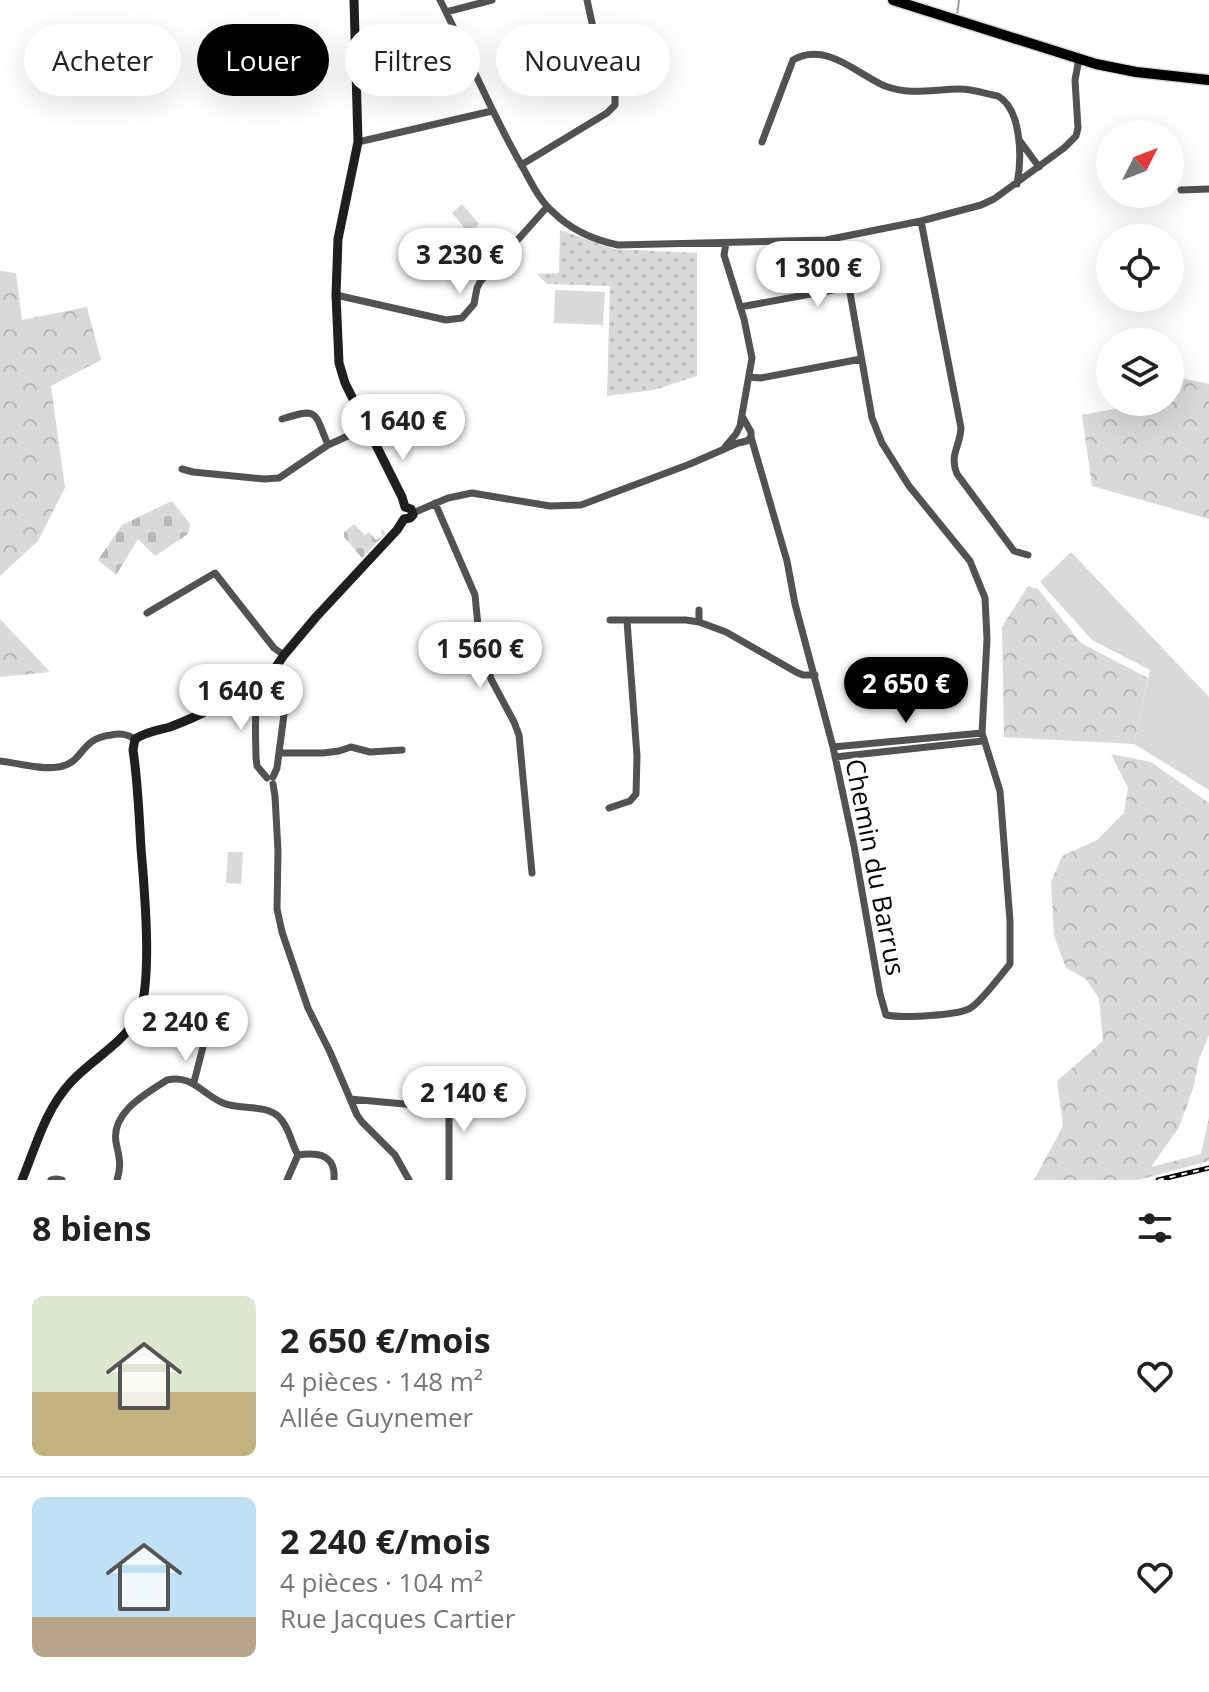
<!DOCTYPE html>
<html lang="fr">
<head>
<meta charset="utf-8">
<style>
  :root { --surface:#fff; --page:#f6f6f6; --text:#222; --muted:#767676; --line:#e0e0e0; --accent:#000 }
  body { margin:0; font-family:"Open Sans",sans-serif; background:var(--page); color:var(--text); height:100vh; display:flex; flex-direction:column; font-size:30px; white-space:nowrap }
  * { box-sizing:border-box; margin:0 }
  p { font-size:26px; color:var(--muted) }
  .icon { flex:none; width:44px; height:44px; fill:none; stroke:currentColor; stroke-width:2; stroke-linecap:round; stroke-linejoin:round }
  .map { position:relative; height:1180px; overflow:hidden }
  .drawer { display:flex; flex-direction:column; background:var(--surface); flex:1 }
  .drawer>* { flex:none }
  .banner { position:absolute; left:24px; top:24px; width:800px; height:72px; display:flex; gap:16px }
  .needle { width:52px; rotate:48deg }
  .controls { position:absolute; left:1096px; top:120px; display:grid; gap:16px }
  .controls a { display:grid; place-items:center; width:88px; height:88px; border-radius:50%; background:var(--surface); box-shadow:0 8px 32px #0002; font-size:40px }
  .price { position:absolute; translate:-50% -68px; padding:0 18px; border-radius:28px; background:#fff; color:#222; font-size:26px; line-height:52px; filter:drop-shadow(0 2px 4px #0008) }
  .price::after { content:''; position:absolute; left:50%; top:48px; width:24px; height:18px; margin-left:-12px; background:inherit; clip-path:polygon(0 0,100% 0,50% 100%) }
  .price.selected { background:var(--accent); color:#fff }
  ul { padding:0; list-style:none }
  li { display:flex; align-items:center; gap:24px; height:200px; padding:0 32px }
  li+li { border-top:2px solid var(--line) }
  li span { display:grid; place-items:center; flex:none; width:224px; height:160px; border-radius:12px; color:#555 }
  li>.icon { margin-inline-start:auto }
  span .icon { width:96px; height:96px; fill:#fffc; stroke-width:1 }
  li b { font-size:34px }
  h2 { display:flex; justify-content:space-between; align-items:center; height:96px; padding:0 32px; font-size:34px }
  .tag { padding:0 28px; border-radius:36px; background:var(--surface); box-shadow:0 8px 32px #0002; font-size:28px; line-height:72px }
  .tag.selected { background:var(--accent); color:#fff }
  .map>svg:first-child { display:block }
  .green { fill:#d9d9d9 }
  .forest { fill:url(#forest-crowns) }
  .cemetery { fill:url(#cemetery-stones) }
  .park { fill:url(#park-dots) }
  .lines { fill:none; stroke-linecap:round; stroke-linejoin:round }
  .stream { stroke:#a0a0a0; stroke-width:2 }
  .primary-casing { stroke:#dbdbdb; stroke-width:13 }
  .street { stroke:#525252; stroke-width:7 }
  .secondary { stroke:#1f1f1f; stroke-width:9 }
  .primary { stroke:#000; stroke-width:10 }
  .rail-casing { stroke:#000; stroke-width:5 }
  .rail { stroke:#fff; stroke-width:2; stroke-dasharray:6; stroke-linecap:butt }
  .labels { text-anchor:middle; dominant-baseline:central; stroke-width:6; stroke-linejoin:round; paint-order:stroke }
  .street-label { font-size:26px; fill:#000; stroke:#fff }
</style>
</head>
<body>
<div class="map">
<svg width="1209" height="1180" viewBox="0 0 1209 1180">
  <defs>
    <pattern id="forest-crowns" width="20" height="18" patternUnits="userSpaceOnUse" patternTransform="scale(2)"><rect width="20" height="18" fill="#d9d9d9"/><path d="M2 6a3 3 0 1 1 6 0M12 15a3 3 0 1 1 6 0" fill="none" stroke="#b8b8b8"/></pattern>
    <pattern id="cemetery-stones" width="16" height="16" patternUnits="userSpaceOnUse" patternTransform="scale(2)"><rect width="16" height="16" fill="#d9d9d9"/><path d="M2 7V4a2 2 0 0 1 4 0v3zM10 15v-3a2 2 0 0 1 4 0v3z" fill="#b8b8b8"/></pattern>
    <pattern id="park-dots" width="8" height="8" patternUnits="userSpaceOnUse" patternTransform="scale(2)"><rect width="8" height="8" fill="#d9d9d9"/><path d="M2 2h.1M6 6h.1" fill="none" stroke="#b8b8b8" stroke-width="1.8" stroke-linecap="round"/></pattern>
  </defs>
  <rect width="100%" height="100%" fill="#fff"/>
  <path class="green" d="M462 204 479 224 469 233 452 213Z
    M555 290 605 292 603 325 554 323Z
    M1071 552 1209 697V790L1134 744 1150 670 1092 640 1040 582Z
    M228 852H243L241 884 226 883Z"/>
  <path class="forest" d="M0 271 16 273 22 320 87 307 101 360 51 386 65 488 38 541 0 576Z
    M1170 371 1177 377 1209 384V519L1092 486 1082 415 1136 405V402H1170Z
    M1028 586 1038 589 1081 643 1148 678 1134 744 1004 737 1002 627Z
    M0 619 50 672 0 677Z
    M1111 754 1151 762 1209 803V1035L1199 1059 1193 1089 1179 1127 1151 1167 1201 1154 1209 1117V1161L1138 1180H1034L1063 1126 1057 1081 1103 1041 1099 999 1086 979 1066 968 1054 936 1051 882 1062 856 1097 840 1124 813 1128 788Z"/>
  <path class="cemetery" d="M172 501 190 524 188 534 155 556 138 539 116 575 98 560 122 525Z
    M354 524 365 535 369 532 376 540 382 536 381 531 382 529 386 533 362 558 344 537V532Z"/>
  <path class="park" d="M560 230 614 249 697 253V376L654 390 607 396 610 286 547 284 537 274 559 273Z"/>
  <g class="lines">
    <path class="stream" d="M957 15 959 0"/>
    <g class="primary-casing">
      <path id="primary" d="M893 0 1096 64 1136 72 1209 80"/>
    </g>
    <path class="street" d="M440 0C468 55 491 113 522 166 531 182 539 200 553 212 571 230 594 240 618 245L826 240 921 221 981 205 994 199 1064 148 1076 136 1078 128 1075 80 1079 59
      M446 12 492 0
      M1020 141 1039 167
      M358 142 492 111
      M762 142 793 60C826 41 857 74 885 86 911 96 934 89 960 89 973 89 986 94 998 96 1022 110 1022 159 1017 184
      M521 165 607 113 615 105V93L601 64 587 0
      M1181 190 1209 189
      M921 221 961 428C960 447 949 455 957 474L1014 551 1028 555
      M845 269 849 287
      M336 295 446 320 462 318 474 304 477 288 480 282 547 207
      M740 307 849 287 872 418 882 443 909 486 970 561 985 598 987 639 982 733 1000 791 1010 921V964C1000 976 984 998 972 1007 961 1016 901 1018 886 1015L880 994 854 846 833 747 795 604 787 561 751 437
      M749 377 761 378 861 359
      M282 419C319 407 314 412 328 445
      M725 447 736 434 740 426 752 358 744 319 724 255 726 243
      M182 469 193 472 264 479 279 478 328 445 372 425 408 415 416 410
      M435 503 475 595 479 636 491 679 514 722 519 735 532 873
      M413 513 448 498 472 493 550 506 581 505 690 464 738 443 747 441 751 437V432L742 416
      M147 613 215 573 274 648 284 655
      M610 620H686L699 622V610
      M699 622 726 632 796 672 803 675H815
      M833 747 982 733
      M279 753H323L339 751 351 747 370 752 402 750
      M835 757 983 741
      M0 761C18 763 40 770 58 767 85 763 78 739 111 735 121 733 127 734 135 739
      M273 777 277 768 286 699 282 688
      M267 778 257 766 256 758C256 738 252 698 265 683L271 687 279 690 284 686 283 679 274 670
      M273 784 275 796 278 851 277 909 282 932 308 1008 330 1052 357 1115 362 1122 395 1155 409 1180
      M609 808 630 801 636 794 637 756 627 621
      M194 1082 204 1043
      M350 1099 426 1106 444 1103 449 1107V1180
      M51 1180 56 1179 62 1180
      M117 1180C122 1163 119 1158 116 1142 111 1112 146 1094 167 1080 192 1074 202 1094 223 1103 239 1110 264 1104 278 1116 289 1126 291 1143 298 1155
      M287 1180 298 1155C319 1152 336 1155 334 1180"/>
    <path class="secondary" d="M354 0 358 142 338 239 336 295 339 363 345 383 402 497 405 507
      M404 519 410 518 413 515 411 509 405 507
      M22 1180C36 1146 45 1110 71 1082 91 1060 121 1045 137 1018 154 989 144 885 141 848 139 815 138 783 133 750L135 739C145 732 158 730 170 727 183 722 198 716 210 709 233 697 232 667 265 683L284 655 316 617 397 530 404 519"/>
    <use href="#primary" class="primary"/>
    <g class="rail-casing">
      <path id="rail" d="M1158 1180 1209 1168"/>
    </g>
    <use href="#rail" class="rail"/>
  </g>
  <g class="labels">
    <g class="street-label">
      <text transform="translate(876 867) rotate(79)">Chemin du Barrus</text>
    </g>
  </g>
</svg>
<div class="controls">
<a><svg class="needle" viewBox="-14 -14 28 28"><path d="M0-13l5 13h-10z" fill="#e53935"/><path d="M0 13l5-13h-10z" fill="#767676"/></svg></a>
<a><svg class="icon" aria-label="locate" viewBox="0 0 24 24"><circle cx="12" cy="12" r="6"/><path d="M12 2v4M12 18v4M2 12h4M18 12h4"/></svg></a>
<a><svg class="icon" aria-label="layers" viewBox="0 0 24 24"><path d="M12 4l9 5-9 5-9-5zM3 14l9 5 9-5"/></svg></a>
</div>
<b class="price" style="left:460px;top:296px">3 230 €</b>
<b class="price" style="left:818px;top:309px">1 300 €</b>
<b class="price" style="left:403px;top:462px">1 640 €</b>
<b class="price" style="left:480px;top:690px">1 560 €</b>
<b class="price selected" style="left:906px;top:725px">2 650 €</b>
<b class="price" style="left:241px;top:732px">1 640 €</b>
<b class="price" style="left:186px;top:1063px">2 240 €</b>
<b class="price" style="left:464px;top:1134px">2 140 €</b>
<div class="banner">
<a class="tag">Acheter</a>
<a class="tag selected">Louer</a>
<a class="tag">Filtres</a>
<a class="tag">Nouveau</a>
</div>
</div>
<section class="drawer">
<h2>8 biens<svg class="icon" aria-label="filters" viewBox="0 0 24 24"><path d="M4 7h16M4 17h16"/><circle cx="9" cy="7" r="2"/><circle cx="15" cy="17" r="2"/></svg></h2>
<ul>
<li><span style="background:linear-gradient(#dfe7d0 60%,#c2b280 0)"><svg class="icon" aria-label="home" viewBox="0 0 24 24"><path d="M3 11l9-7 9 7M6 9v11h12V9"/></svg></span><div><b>2 650 €/mois</b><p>4 pièces · 148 m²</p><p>Allée Guynemer</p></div><svg class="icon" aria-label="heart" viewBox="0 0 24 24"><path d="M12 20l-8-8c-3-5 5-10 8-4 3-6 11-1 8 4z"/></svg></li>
<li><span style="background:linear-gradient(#bfe0f5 75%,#b9a48a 0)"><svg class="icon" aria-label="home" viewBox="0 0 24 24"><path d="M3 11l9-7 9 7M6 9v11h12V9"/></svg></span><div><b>2 240 €/mois</b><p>4 pièces · 104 m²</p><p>Rue Jacques Cartier</p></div><svg class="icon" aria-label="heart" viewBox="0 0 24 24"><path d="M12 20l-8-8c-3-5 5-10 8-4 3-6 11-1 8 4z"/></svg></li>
</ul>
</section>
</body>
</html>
